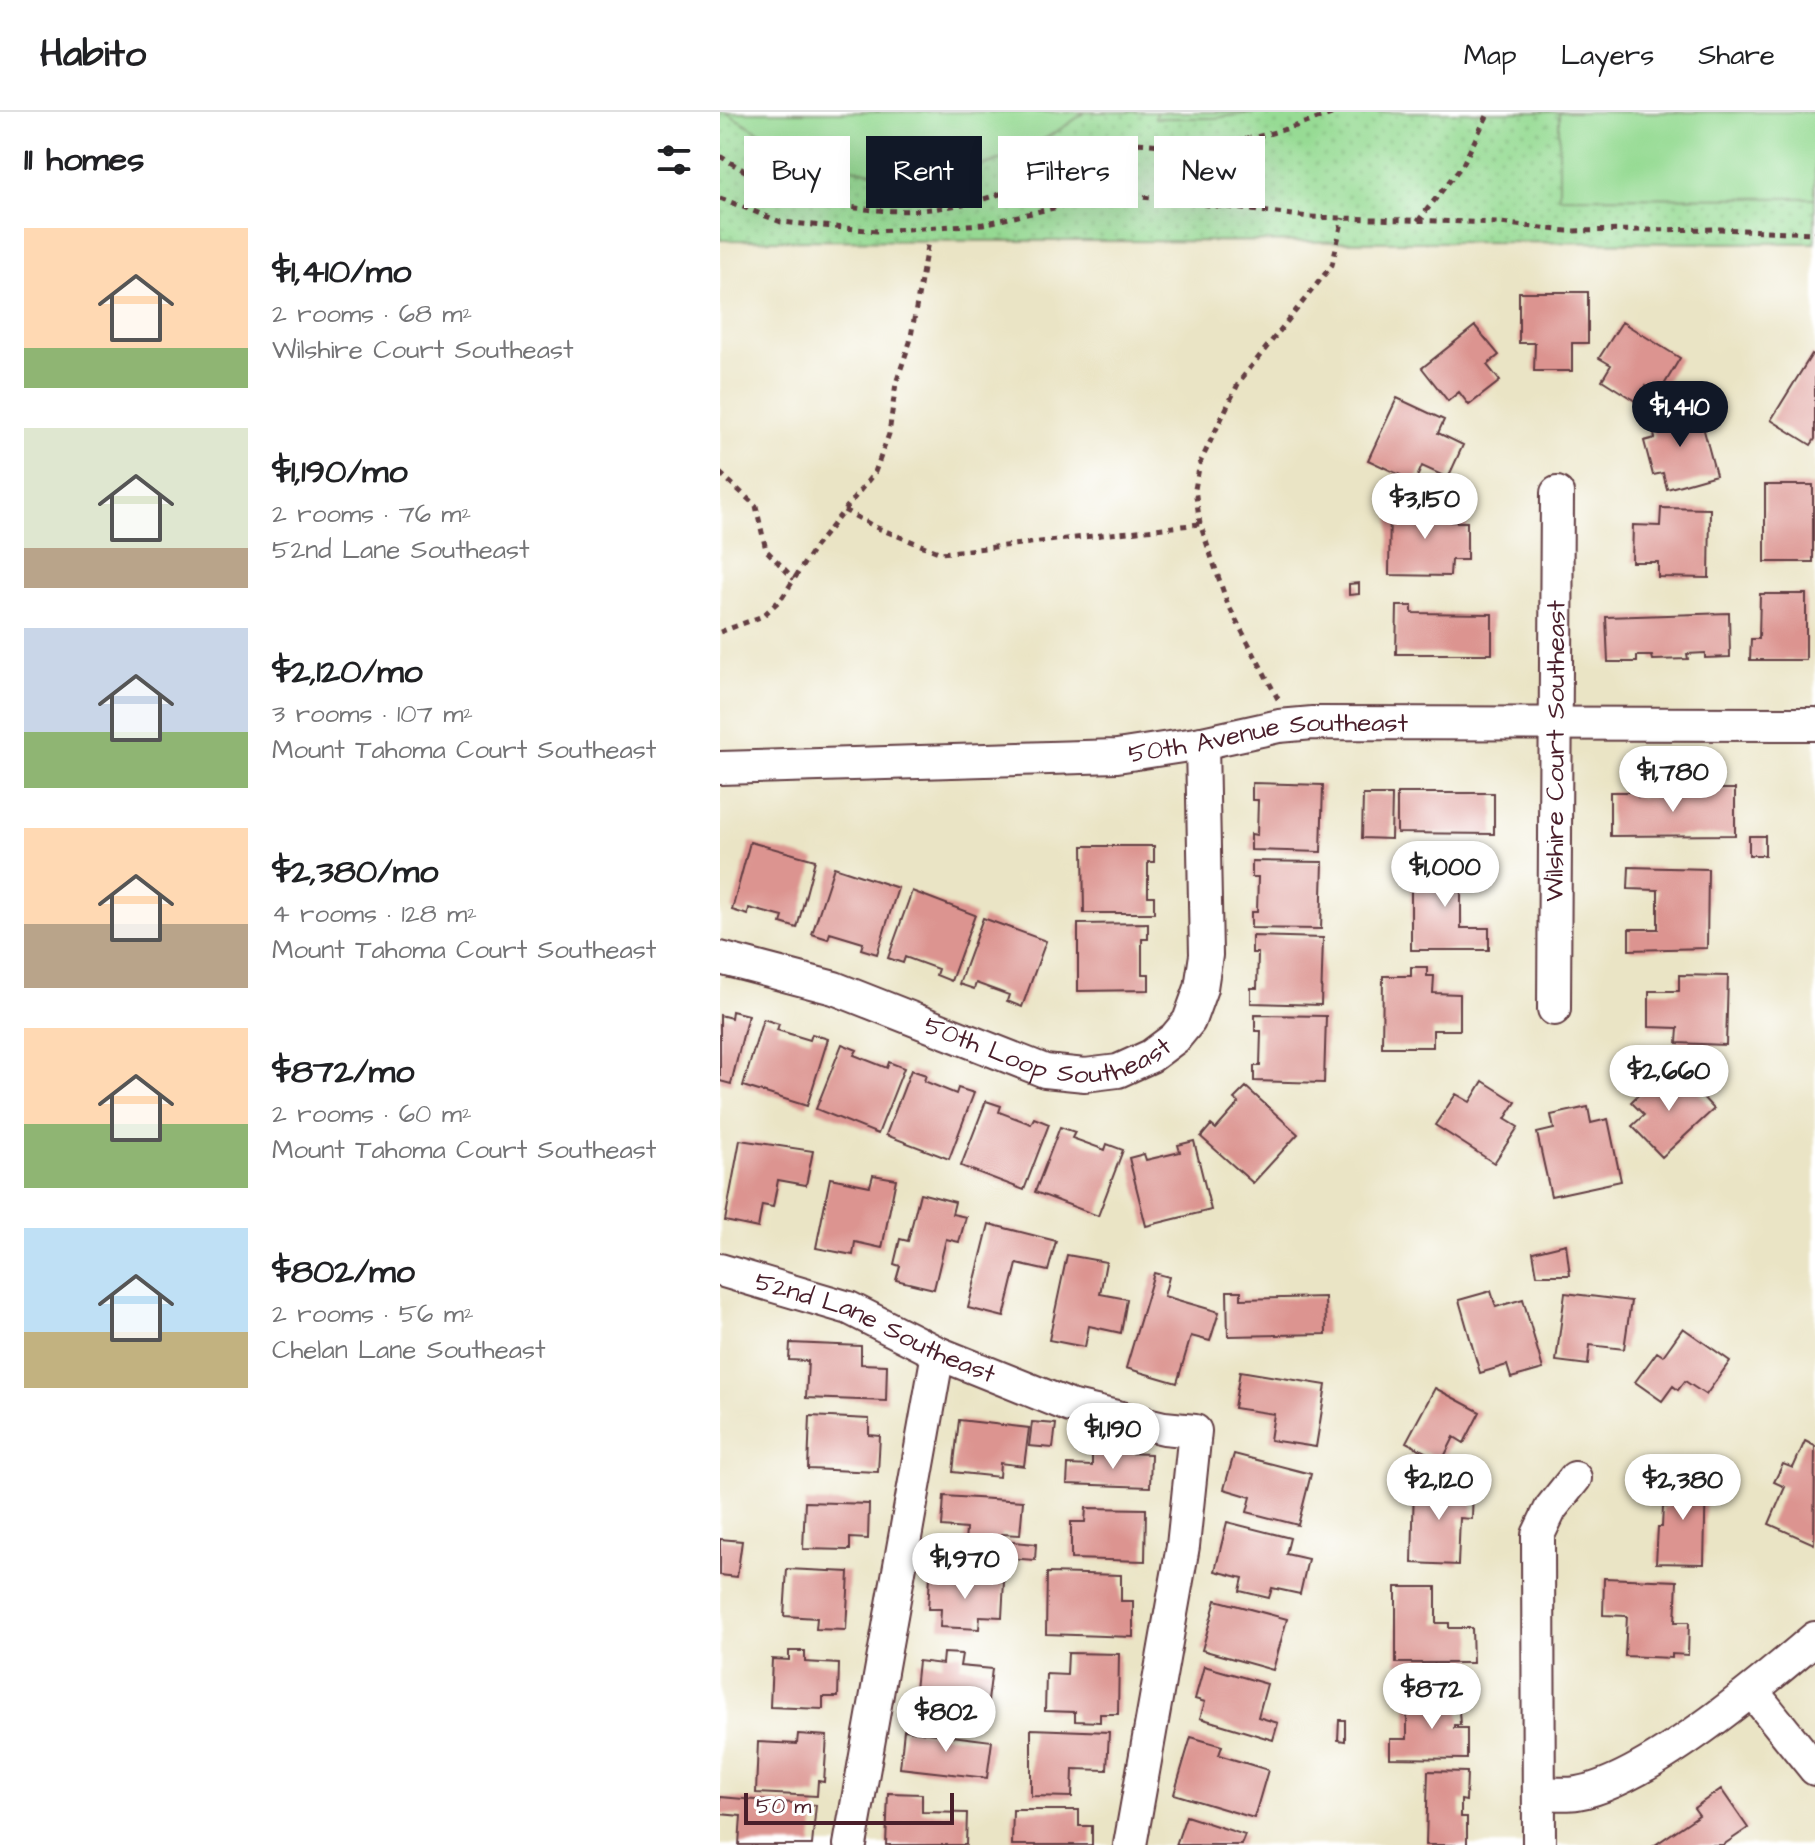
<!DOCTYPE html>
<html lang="en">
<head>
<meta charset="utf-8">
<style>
  :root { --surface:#fff; --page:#f6f6f6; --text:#202124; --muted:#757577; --line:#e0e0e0; --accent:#111827 }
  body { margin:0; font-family:"Architects Daughter",sans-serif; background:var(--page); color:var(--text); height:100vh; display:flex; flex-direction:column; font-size:30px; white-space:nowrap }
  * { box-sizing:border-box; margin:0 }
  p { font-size:26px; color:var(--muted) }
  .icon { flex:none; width:44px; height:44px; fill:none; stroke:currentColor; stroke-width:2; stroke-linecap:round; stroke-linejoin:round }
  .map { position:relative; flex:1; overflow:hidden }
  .panel { display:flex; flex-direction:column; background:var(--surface); width:720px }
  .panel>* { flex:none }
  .hud { position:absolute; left:24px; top:24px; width:760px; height:72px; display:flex; gap:16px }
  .scale { position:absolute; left:24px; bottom:20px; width:210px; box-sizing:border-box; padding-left:8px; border:4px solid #4a1f2b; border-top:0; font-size:22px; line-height:28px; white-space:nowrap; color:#4a1f2b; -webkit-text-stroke:6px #fff; paint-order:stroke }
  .price { position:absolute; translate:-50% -68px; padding:0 18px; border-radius:28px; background:#fff; color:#222; font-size:26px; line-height:52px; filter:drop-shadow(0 2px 4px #0008) }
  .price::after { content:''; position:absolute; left:50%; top:48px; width:24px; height:18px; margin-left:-12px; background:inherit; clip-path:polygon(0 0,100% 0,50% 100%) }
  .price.selected { background:var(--accent); color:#fff }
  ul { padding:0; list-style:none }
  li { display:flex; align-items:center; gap:24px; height:200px; padding:0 24px }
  li span { display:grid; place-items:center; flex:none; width:224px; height:160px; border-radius:0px; color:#555 }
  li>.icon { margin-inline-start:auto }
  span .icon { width:96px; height:96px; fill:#fffc; stroke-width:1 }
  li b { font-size:34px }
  h2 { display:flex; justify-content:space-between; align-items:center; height:96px; padding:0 24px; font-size:34px }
  .chip { padding:0 28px; border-radius:0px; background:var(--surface); box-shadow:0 8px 32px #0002; font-size:28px; line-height:72px }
  .chip.selected { background:var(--accent); color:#fff }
  header { display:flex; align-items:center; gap:48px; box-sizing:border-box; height:112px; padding:0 40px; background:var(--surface); border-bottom:2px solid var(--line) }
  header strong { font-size:38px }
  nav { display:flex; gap:44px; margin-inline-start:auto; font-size:28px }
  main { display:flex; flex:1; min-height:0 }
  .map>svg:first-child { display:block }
  .park { fill:url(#park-dots); stroke:#707d60; stroke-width:2 }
  .pitch { fill:#97db94; stroke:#707d60; stroke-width:2 }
  .building { fill:#dc9490 }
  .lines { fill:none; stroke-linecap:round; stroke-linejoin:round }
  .street-casing { stroke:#623d42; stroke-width:36 }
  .path { stroke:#623d42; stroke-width:5; stroke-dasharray:6 6; stroke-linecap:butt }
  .street { stroke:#fff; stroke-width:32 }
  .labels { text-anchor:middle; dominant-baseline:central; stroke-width:6; stroke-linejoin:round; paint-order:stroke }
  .street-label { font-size:26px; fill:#4a1f2b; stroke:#fff }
</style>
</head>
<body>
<header>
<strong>Habito</strong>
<nav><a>Map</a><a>Layers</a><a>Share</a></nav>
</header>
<main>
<section class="panel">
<h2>11 homes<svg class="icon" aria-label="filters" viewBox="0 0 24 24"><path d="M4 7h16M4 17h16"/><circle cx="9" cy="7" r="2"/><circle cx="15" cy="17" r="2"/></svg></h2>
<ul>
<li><span style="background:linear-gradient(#ffd9b3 75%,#8fb573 0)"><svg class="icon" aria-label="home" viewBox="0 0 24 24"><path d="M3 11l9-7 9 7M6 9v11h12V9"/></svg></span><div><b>$1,410/mo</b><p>2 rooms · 68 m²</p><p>Wilshire Court Southeast</p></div></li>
<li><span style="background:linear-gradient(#dfe7d0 75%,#b9a48a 0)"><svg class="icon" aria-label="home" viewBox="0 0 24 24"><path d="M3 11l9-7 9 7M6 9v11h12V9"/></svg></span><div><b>$1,190/mo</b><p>2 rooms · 76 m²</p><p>52nd Lane Southeast</p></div></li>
<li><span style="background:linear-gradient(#c9d6e8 65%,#8fb573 0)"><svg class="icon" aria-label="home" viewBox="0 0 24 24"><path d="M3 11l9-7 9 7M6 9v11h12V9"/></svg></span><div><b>$2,120/mo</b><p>3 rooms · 107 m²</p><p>Mount Tahoma Court Southeast</p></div></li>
<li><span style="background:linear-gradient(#ffd9b3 60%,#b9a48a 0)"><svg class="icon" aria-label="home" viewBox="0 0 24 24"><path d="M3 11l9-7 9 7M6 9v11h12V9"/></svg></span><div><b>$2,380/mo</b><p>4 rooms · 128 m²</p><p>Mount Tahoma Court Southeast</p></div></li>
<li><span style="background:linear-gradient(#ffd9b3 60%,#8fb573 0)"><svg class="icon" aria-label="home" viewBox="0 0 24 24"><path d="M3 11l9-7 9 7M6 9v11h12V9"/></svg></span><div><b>$872/mo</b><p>2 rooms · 60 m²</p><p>Mount Tahoma Court Southeast</p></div></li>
<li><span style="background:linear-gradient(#bfe0f5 65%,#c2b280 0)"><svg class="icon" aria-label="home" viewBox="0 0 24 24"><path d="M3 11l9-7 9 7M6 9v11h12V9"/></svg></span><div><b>$802/mo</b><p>2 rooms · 56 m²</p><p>Chelan Lane Southeast</p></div></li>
</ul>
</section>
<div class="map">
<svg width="1095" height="1733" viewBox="0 0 1095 1733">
  <defs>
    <pattern id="park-dots" width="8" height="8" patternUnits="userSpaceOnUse" patternTransform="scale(2)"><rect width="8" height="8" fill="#97db94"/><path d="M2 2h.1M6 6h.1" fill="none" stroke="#84bc80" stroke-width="1.8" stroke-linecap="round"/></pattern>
  </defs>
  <rect width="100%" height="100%" fill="#fff"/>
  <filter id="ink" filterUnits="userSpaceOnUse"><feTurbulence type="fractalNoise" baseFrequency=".0125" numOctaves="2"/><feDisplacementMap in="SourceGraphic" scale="16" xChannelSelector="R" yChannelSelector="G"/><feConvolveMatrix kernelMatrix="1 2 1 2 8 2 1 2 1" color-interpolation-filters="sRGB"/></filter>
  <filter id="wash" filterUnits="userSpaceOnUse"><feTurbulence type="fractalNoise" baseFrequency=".006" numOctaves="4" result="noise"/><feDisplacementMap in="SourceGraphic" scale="32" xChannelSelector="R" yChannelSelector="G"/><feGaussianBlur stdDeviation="1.8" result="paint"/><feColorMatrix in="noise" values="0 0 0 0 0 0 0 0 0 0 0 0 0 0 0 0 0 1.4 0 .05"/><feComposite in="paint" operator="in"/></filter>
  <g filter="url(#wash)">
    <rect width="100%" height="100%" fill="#eae4c5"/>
    <path class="park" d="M0 0H1095V131L0 128Z"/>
    <path class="pitch" d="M5 0H365C241 93 131 77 5 0Z
      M436 0H538L494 6H435Z
      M839 0H1095V86L839 85Z"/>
    <g id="blocks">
      <path class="building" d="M799 180H868V231H852V259H814L815 231H799Z
        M902 210 960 246 938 283 925 274 915 289 882 268 891 253 879 246Z
        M755 214 779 243 767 253 780 269 749 293 739 280 728 289 702 256Z
        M1092 242 1095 244V327L1091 333 1051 308Z
        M677 286 724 308 718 321 743 333 728 366 702 354 695 370 648 348Z
        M978 296 996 363 947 377 943 361 933 363 924 329 935 326 930 308Z
        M1045 373H1093V450H1045Z
        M670 394 731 395V410H747V448H731L730 464 669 463Z
        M941 396 990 397 989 466 938 465V450H912L913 413 940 414Z
        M639 471V482L629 483V472Z
        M1040 482H1086V548H1030L1031 527H1039Z
        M677 494H692V501L772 502V542H676Z
        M1009 501 1010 545 985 546V541L967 542 968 547 933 548 932 544H917V550H888L886 505Z
        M532 671 603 673 601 740 531 738V722L537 723 538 688H532Z
        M986 677H1015V723L890 724V680H918V685H934V680L969 679V684H986Z
        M677 681H774V722L677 721Z
        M643 683H672L671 727 642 726Z
        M1029 724H1045V743H1029Z
        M30 730 95 748 77 816 61 811 63 805 29 796 28 803 12 798Z
        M363 734H434V750H428V784H434V801H364Z
        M532 749 603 750 601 817 531 816V800H537L538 765H532Z
        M114 755 178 776 157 842 141 837 143 831 110 821 108 827 92 822Z
        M770 755V777H741V816H769V838H691V757Z
        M909 755 988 757 987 836 909 838V817H938V778L908 777Z
        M192 779 255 803 231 869 216 863 218 857 185 845 183 851 168 846Z
        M263 806 326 829 302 895 287 889 289 883 256 871 254 877 239 872Z
        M428 811V827H422V862H429V878L358 879V812Z
        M532 824 603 826 601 893 531 891V876H537L538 841H532Z
        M691 855H707V864H714L713 881 740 882V918H713V935H662L663 864H691Z
        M959 863 1008 864 1006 933 957 931 958 916 929 915V879H959Z
        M12 899 28 903 11 972 0 969V903L11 906Z
        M535 903 606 904 604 971 534 969V954H540L541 919H535Z
        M43 907 59 912 57 918 90 928 92 922 108 927 87 994 23 974Z
        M122 932 137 938 134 943 167 956 169 950 184 956 158 1022 96 997Z
        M191 958 206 963 204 969 236 982 238 976 254 981 229 1047 166 1023Z
        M940 962 953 976 965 966 994 997 942 1045 912 1014 924 1003 911 990Z
        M763 969 796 990 785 1007 798 1015 774 1051 715 1013 736 982 750 990Z
        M526 975 578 1022 533 1071 481 1025 491 1013 496 1017 519 991 514 987Z
        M266 989 281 994 279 1000 311 1012 314 1006 329 1012 304 1078 241 1054Z
        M868 995 871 1011 888 1007 901 1069 831 1084 817 1021 834 1017 831 1003Z
        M340 1015 355 1020 352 1026 385 1038 387 1032 403 1038 378 1104 315 1080Z
        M20 1028 93 1039 86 1073 58 1068 53 1095 42 1093 38 1116 5 1109Z
        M474 1029 491 1098 426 1114 409 1046 424 1042 426 1048 460 1040 458 1033Z
        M153 1063 176 1067 162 1136 135 1130 133 1143 96 1136 110 1066 150 1074Z
        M200 1081 235 1090 232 1102 246 1105 239 1130 226 1127 214 1177 176 1168 180 1154 174 1152 180 1127 188 1129Z
        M269 1112 336 1129 328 1159 297 1152 284 1205 248 1196Z
        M846 1132 850 1163H817L813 1140Z
        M347 1143 386 1150 380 1182 407 1187 401 1221 369 1214 365 1235 329 1228Z
        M434 1161 449 1165 444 1184 499 1200 490 1229 471 1224 457 1271 406 1256Z
        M507 1179H521V1187L605 1185 606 1222 508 1224Z
        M771 1179 776 1195 803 1187 823 1257 791 1266 787 1253 760 1261 739 1188Z
        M845 1181 911 1189 904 1237 870 1233 868 1253 836 1249Z
        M963 1216 1010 1249 986 1283 965 1269 958 1278 953 1274 942 1289 915 1270 937 1240 943 1244Z
        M70 1231 141 1234V1252L167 1253 166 1289 86 1286 88 1249 69 1248Z
        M520 1259 606 1273 596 1335 550 1328 554 1302 514 1296Z
        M715 1276 760 1300 744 1331 734 1325 722 1349 686 1330Z
        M90 1304 149 1307V1323L160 1324 158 1360 88 1357Z
        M239 1308 309 1316 304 1354 280 1351 279 1365 233 1360Z
        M312 1310 336 1312 333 1336 309 1334Z
        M1085 1329 1095 1334 1094 1432 1049 1412 1065 1375 1054 1370 1063 1352 1073 1356Z
        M372 1340 431 1342 430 1375 347 1372 348 1353 372 1354Z
        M514 1342 591 1362 578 1413 527 1400 531 1385 504 1377Z
        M948 1364 986 1365 984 1452 936 1451 938 1415H942L943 1395H947Z
        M694 1372 753 1374 752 1407 740 1406 738 1453 692 1451Z
        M224 1384 303 1389 300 1423 282 1422 281 1429 316 1432 315 1448 244 1443 246 1417 222 1415Z
        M85 1390 149 1392 148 1427 130 1426V1438L83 1437Z
        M366 1396 426 1397 425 1449 351 1447V1410H365Z
        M507 1410 570 1426 566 1442 588 1447 580 1482 552 1476 549 1486 520 1479 523 1466 495 1459Z
        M0 1427 22 1429 17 1465 0 1463Z
        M67 1457 129 1460 126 1518 96 1517 97 1506 64 1504Z
        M327 1461 401 1463V1489H413V1525L326 1522Z
        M210 1464 284 1469 282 1505 260 1504 259 1517 220 1515 221 1497H208Z
        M884 1466 957 1469 955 1510H969L968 1543 952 1542V1546L905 1544 907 1504 883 1503Z
        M676 1475H716V1511H729V1516H752L753 1551H676Z
        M496 1488 567 1507 553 1558 482 1538Z
        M69 1539H85V1550L119 1552 118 1585H103V1597L50 1595 52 1547 69 1548Z
        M223 1541 242 1542 240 1554 272 1557 268 1589 253 1588 251 1602 193 1597 198 1549 222 1552Z
        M348 1541 399 1542 398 1602H380V1610L355 1609V1600L325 1599 326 1562 347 1563Z
        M484 1554 547 1572 538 1605 558 1611 553 1628 480 1606 485 1590 475 1587Z
        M687 1585H738L740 1613H734V1616H747V1647L670 1646V1627H687Z
        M619 1608H625V1629L618 1628Z
        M311 1617 389 1620 387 1658 353 1657 352 1685 311 1684Z
        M184 1618 272 1629 267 1666 180 1656Z
        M78 1622 107 1624 104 1670 98 1669 97 1684 36 1681 38 1630 77 1632Z
        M471 1625 502 1634 499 1643 548 1658 534 1706 454 1682Z
        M708 1659 747 1660 746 1689 741 1688V1705H747V1733H706Z
        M1001 1677 1028 1716 1003 1733H935L979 1703 974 1696Z
        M168 1681 202 1682V1700L247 1701 246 1733H166Z
        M0 1685 96 1693 92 1733H19L21 1704 0 1702Z
        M293 1698H359V1714H372V1733H292Z
        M466 1704 525 1723 521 1733H456Z"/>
    </g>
  </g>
  <g filter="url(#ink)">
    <use href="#blocks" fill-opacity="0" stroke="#623d42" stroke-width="2"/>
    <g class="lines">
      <g class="street-casing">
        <g id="street">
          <path id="s1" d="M0 656 397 644 482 631 559 614 593 611 1095 612"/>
          <path id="s2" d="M0 846 114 876 325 959 365 963 398 959 431 944 455 926 469 909 481 876 486 843 482 631"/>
          <path id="s3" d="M834 897 837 381"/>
          <path id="s4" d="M0 1158 129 1196 218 1241 350 1294 444 1316 475 1319 463 1434 410 1733"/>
          <path d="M1032 1579 1095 1657"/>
          <path d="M819 1681C831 1681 845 1683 857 1681 925 1670 1041 1572 1095 1526"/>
          <path d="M130 1733 218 1241"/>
          <path d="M819 1733 818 1423 831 1396 855 1366"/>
        </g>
      </g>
      <path class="path" d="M0 44C95 106 204 116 309 71 327 63 354 36 371 33 405 26 445 36 481 34 527 30 573 16 617 0
        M414 84V33
        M0 86 61 110 157 119 263 112 369 88 414 84 590 105 780 111 847 119 1001 117 1095 121
        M698 109 743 52 769 0
        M0 361 36 394 46 438 74 467
        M124 398 155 415 221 441 480 412
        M0 520 43 504 62 486 94 436 155 360 169 322 176 271 190 230 208 129
        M558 587 508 493 480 412 475 377 480 351 519 270 612 153 623 106"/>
      <use href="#street" class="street"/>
    </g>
  </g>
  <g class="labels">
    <g class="street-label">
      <text stroke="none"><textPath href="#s1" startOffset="550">50th Avenue Southeast</textPath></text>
      <text stroke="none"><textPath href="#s3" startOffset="258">Wilshire Court Southeast</textPath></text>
      <text stroke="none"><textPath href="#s2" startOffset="346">50th Loop Southeast</textPath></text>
      <text stroke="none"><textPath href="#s4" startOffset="166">52nd Lane Southeast</textPath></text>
    </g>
  </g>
</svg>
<div class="scale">50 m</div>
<b class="price selected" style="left:960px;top:337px">$1,410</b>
<b class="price" style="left:705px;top:429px">$3,150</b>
<b class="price" style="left:953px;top:702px">$1,780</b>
<b class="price" style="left:725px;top:797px">$1,000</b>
<b class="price" style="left:949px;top:1001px">$2,660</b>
<b class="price" style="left:393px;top:1359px">$1,190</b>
<b class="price" style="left:719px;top:1410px">$2,120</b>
<b class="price" style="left:963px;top:1410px">$2,380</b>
<b class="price" style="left:245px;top:1489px">$1,970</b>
<b class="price" style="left:712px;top:1619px">$872</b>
<b class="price" style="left:226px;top:1642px">$802</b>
<div class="hud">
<a class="chip">Buy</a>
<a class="chip selected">Rent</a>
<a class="chip">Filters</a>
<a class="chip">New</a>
</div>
</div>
</main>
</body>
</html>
